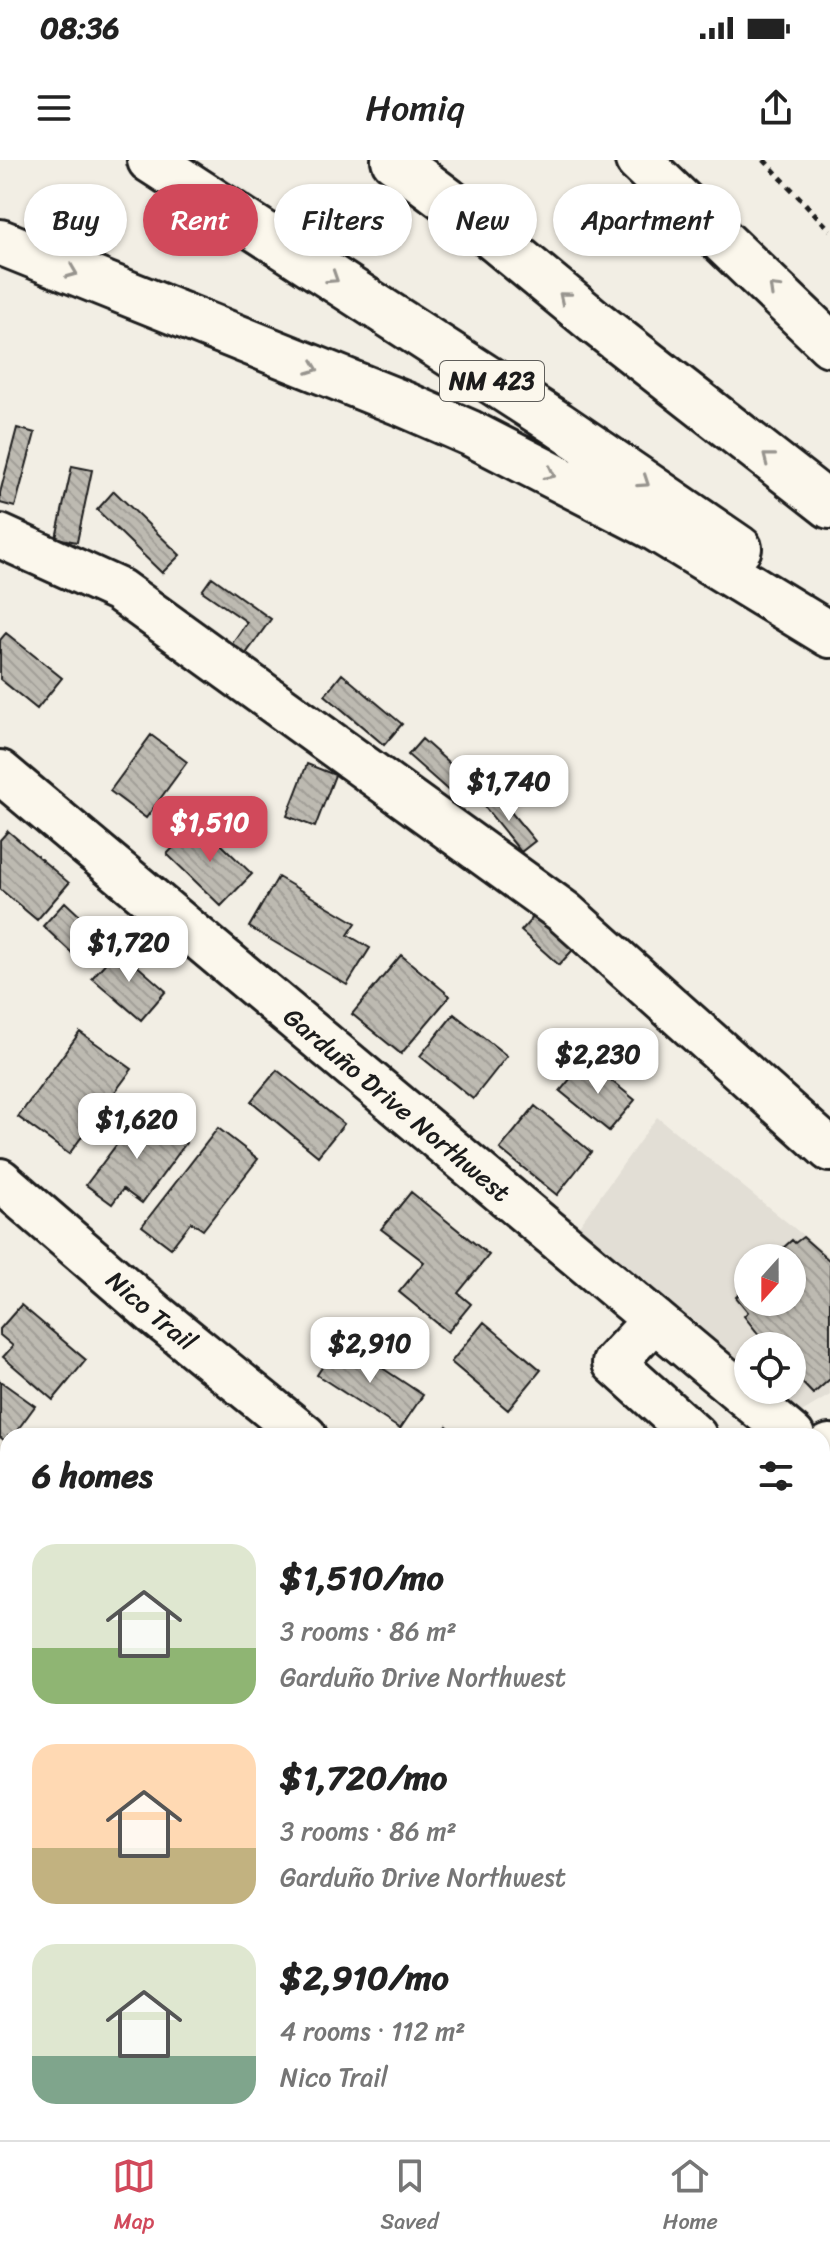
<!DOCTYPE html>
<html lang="en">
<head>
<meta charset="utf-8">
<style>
  :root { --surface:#fff; --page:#f2f2f2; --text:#222; --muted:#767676; --line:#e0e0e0; --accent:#d1495b }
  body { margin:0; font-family:Sriracha,sans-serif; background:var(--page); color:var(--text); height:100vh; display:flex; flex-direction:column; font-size:30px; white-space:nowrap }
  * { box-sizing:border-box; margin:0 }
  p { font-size:26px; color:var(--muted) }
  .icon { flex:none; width:44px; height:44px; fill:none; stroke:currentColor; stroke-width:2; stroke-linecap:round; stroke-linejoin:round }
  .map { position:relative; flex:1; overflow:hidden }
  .side { position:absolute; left:0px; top:1268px; width:830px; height:712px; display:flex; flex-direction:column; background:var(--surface); border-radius:24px 24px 0 0; box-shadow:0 2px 6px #0004 }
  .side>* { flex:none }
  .guide { position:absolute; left:24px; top:24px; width:782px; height:72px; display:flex; gap:16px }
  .needle { width:52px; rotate:201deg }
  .buttons { position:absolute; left:734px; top:1084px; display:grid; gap:16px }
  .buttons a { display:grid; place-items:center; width:72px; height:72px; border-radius:50%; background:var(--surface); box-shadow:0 2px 6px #0004; font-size:40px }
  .price { position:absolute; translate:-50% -68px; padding:0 18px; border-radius:16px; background:#fff; color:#222; font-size:26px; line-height:52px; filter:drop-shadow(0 2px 4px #0008) }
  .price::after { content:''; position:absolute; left:50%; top:48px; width:24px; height:18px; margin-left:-12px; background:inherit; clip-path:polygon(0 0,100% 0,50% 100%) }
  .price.on { background:var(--accent); color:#fff }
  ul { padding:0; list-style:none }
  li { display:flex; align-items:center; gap:24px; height:200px; padding:0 32px }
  li span { display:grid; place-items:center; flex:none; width:224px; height:160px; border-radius:24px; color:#555 }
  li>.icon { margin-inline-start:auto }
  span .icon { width:96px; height:96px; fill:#fffc; stroke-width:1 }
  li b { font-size:34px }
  h2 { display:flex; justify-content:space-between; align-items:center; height:96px; padding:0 32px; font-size:34px }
  .chip { padding:0 28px; border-radius:36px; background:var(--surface); box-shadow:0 2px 6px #0004; font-size:28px; line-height:72px }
  .chip.on { background:var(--accent); color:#fff }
  .status { display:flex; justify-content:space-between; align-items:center; height:56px; padding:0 40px; background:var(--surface); direction:ltr }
  .status svg { height:22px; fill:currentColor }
  header { display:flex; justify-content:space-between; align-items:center; height:104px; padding:0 32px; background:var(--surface); font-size:36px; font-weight:600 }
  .tabs { display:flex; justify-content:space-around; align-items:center; height:112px; border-top:2px solid var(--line); background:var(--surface); font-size:22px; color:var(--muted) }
  .tabs a { display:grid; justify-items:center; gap:4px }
  .tabs .on { color:var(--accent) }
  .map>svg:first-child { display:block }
  .built { fill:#e2ded5; fill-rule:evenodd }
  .building { fill:url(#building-back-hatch); stroke:#1c1c1c; stroke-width:2 }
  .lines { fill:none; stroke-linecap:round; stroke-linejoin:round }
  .minor-casing { stroke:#1c1c1c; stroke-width:48 }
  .major-casing { stroke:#1c1c1c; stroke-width:50 }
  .highway-casing { stroke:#1c1c1c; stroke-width:50 }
  .path { stroke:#1c1c1c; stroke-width:5; stroke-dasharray:6 6; stroke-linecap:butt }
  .minor { stroke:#fbf7ec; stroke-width:42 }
  .major { stroke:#fbf7ec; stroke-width:44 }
  .highway { stroke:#fbf7ec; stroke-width:44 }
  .oneway { stroke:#97948e }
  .labels { text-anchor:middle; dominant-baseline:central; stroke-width:8; stroke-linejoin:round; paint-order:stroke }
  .shield { fill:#fbf7ec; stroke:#5f5e5a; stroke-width:2 }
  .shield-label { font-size:24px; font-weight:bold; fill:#1c1c1c }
  .street-label { font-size:26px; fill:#1c1c1c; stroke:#fbf7ec }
</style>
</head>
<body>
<div class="status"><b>08:36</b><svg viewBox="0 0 49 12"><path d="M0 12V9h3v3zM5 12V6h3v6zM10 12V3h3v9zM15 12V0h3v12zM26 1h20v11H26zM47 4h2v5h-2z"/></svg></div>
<header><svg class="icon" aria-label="menu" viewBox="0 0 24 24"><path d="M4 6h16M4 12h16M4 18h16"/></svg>Homiq<svg class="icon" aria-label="share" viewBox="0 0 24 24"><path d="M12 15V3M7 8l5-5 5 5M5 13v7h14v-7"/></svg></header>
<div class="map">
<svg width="830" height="1980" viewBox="0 0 830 1980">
  <defs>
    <pattern id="building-back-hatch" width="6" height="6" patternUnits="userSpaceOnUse" patternTransform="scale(2)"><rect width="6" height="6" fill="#bdbab1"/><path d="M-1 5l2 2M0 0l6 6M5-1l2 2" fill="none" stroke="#a29f98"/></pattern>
  </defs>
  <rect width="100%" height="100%" fill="#f2eee4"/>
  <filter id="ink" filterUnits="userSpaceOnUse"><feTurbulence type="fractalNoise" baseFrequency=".0125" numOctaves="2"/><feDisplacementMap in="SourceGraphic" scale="16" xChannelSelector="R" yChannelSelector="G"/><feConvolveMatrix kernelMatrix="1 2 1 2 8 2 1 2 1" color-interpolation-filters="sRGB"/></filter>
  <g filter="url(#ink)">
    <path class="built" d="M657 957 830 1097V1235L790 1259 758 1230H792V1186H748V1221L576 1070ZM748 1098H792V1142H748Z
      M0 1503 8 1510V1662L0 1666Z
      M366 1972H451L444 1980H376Z"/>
    <path class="building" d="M17 268 35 273 15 347 0 343V333Z
      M72 306 92 310 77 382 56 378Z
      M114 331 180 395 162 413 97 350Z
      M212 417 271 459 240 502 226 492 247 462 202 431Z
      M6 473 62 518 37 549 0 519V480Z
      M342 514 402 564 384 585 325 535Z
      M151 575 187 602 146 658 110 631Z
      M422 579 465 617 451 633 408 595Z
      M307 604 335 615 315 667 287 656Z
      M496 634 535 681 521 692 483 645Z
      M198 662 252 714 221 746 167 694Z
      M8 671 69 723 37 760 0 729V680Z
      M278 717 356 763 348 775 370 788 347 825 249 767Z
      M65 742 96 771 74 795 43 766Z
      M542 747 581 781 559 805 521 771Z
      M118 789 166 831 141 860 92 818Z
      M401 795 450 836 401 894 352 854Z
      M454 854 507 896 473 939 420 896Z
      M80 872 132 909 69 994 18 957Z
      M586 900 635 940 609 971 560 931Z
      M277 910 344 964 318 996 251 941Z
      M535 946 591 992 557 1035 500 989Z
      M142 951 186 983 142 1043 123 1029 112 1044 86 1025Z
      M218 968 258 999 203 1070 191 1062 171 1088 142 1066Z
      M411 1032 489 1095 458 1133 471 1144 448 1172 399 1132 424 1102 381 1069Z
      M803 1077 830 1101V1219L813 1234 792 1212V1186H768L744 1156 748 1152 736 1137 748 1125V1142H792V1098H772L792 1080 795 1083Z
      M21 1145 86 1200 53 1240 3 1197 13 1186 0 1175V1169Z
      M484 1162 541 1210 508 1250 451 1202Z
      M340 1180 423 1235 400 1269 317 1215Z
      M0 1221 35 1246 13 1276H8V1283L0 1277Z
      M447 1266 459 1276H439Z
      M822 1505 830 1511V1550L822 1544Z
      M822 1606 830 1612V1652L822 1646Z
      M8 1814V1875L0 1869V1825Z
      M0 1894 8 1900V1911L0 1921Z
      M158 1972H248L259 1980H157L154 1978Z
      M574 1972H656L667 1980H568Z
      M720 1972H764L772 1978 714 1980Z"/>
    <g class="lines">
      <g class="minor-casing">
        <g id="minor">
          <path d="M0 376 119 430 564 752 830 990"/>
          <path id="s1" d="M0 612 793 1276"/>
          <path id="s2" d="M0 1020 157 1156 305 1276"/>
          <path d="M654 1160 614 1203 695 1276"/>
          <path d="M822 1573 830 1577"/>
          <path d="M310 1972 320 1980"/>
          <path d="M70 1980 77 1972"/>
        </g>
      </g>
      <g class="major-casing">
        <path id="major" d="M822 1291 830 1287
          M0 1714 8 1710"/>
      </g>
      <g class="highway-casing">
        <path id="highway" d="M150 0 558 264 739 388
          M394 0 446 39 595 162 830 346
          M638 0 830 184
          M0 82 406 245 470 273 653 367 830 475"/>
      </g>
      <path class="path" d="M764 0 830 70"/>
      <use href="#minor" class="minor"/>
      <use href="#major" class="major"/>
      <use href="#highway" class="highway"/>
    </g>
    <defs><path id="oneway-chevron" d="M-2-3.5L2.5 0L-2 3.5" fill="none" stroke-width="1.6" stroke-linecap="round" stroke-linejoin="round" transform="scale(2)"/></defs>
    <g class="oneway">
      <use href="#oneway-chevron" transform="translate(72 112) rotate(22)"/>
      <use href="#oneway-chevron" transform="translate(333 118) rotate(33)"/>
      <use href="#oneway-chevron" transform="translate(774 129) rotate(-136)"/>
      <use href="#oneway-chevron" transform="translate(564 137) rotate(-140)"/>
      <use href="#oneway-chevron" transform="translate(313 208) rotate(21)"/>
      <use href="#oneway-chevron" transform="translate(768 298) rotate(-142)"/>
      <use href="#oneway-chevron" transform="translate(550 314) rotate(27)"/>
      <use href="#oneway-chevron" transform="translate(644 322) rotate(34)"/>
    </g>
  </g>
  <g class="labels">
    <rect class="shield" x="440" y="201" width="104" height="40" rx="6"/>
    <g class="shield-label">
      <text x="492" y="221">NM 423</text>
    </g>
    <g class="street-label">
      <text stroke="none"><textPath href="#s1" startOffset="518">Garduño Drive Northwest</textPath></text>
      <text stroke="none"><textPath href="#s2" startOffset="200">Nico Trail</textPath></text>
    </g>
  </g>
</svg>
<div class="buttons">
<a><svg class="needle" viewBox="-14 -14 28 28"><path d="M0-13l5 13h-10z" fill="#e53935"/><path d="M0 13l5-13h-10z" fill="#767676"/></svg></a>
<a><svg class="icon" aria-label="locate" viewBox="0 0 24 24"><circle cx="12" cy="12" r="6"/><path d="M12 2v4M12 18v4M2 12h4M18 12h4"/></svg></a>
</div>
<b class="price" style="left:509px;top:663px">$1,740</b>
<b class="price on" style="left:210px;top:704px">$1,510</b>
<b class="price" style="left:129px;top:824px">$1,720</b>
<b class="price" style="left:598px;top:936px">$2,230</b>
<b class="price" style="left:137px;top:1001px">$1,620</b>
<b class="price" style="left:370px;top:1225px">$2,910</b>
<div class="guide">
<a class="chip">Buy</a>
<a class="chip on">Rent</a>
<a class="chip">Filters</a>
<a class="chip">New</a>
<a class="chip">Apartment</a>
</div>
<section class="side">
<h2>6 homes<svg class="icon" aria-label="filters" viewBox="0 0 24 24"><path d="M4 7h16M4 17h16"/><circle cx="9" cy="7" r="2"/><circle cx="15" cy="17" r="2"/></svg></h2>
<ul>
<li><span style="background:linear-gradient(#dfe7d0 65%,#8fb573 0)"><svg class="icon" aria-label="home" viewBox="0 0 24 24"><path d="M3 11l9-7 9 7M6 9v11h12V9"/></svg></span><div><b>$1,510/mo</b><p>3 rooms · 86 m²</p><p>Garduño Drive Northwest</p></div></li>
<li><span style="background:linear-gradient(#ffd9b3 65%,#c2b280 0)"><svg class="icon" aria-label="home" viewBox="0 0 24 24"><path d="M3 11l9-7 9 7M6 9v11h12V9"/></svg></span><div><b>$1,720/mo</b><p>3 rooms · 86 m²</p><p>Garduño Drive Northwest</p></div></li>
<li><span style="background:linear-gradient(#dfe7d0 70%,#7fa58c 0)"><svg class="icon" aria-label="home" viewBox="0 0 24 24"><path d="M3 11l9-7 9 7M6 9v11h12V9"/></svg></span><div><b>$2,910/mo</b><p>4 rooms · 112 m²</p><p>Nico Trail</p></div></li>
</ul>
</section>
</div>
<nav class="tabs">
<a class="on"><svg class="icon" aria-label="map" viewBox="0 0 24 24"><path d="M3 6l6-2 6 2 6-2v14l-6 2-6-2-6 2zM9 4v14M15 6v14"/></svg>Map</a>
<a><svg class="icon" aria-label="saved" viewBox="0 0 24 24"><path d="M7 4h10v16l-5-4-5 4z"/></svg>Saved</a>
<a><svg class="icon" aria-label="home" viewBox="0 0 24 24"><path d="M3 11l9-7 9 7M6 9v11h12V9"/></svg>Home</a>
</nav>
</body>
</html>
